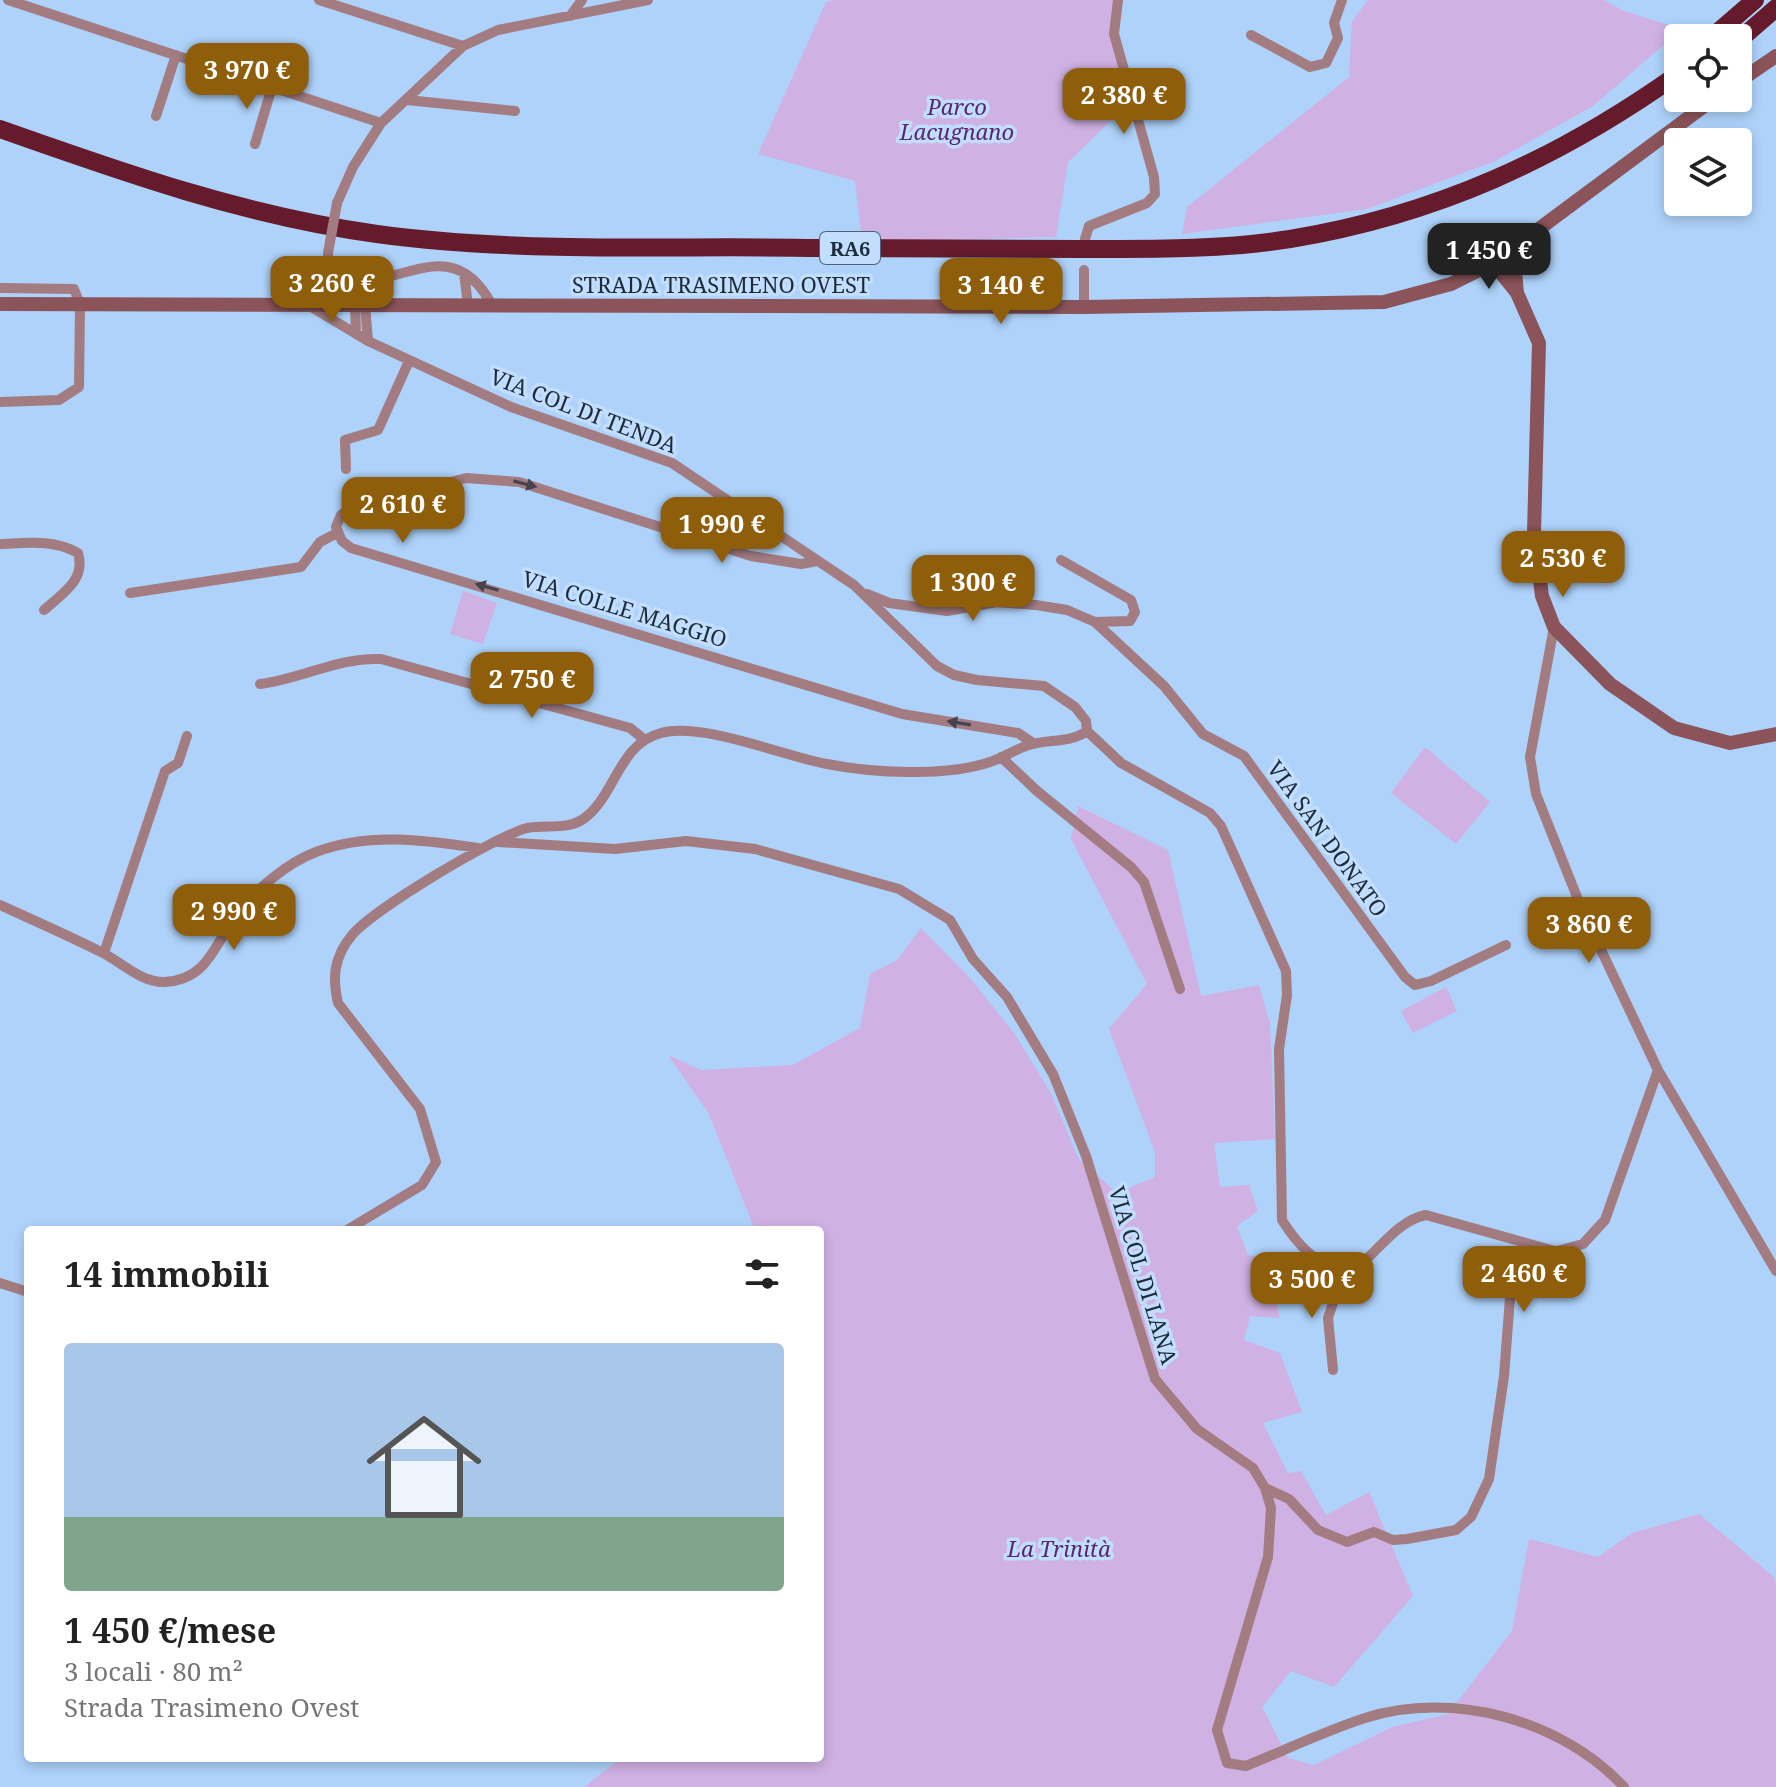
<!DOCTYPE html>
<html lang="it">
<head>
<meta charset="utf-8">
<style>
  :root { --surface:#fff; --page:#f6f6f6; --text:#222; --muted:#767676; --accent:#8f5e0b }
  body { margin:0; font-family:"Noto Serif",serif; background:var(--page); color:var(--text); height:100vh; display:flex; flex-direction:column; font-size:30px; white-space:nowrap }
  * { box-sizing:border-box; margin:0 }
  p { font-size:26px; color:var(--muted) }
  .icon { flex:none; width:44px; height:44px; fill:none; stroke:currentColor; stroke-width:2; stroke-linecap:round; stroke-linejoin:round }
  .map { position:relative; flex:1; overflow:hidden }
  .drawer { position:absolute; left:24px; top:1226px; width:800px; height:536px; display:flex; flex-direction:column; background:var(--surface); border-radius:8px; box-shadow:0 4px 12px #0003 }
  .drawer>* { flex:none }
  .tools { position:absolute; left:1664px; top:24px; display:grid; gap:16px }
  .tools a { display:grid; place-items:center; width:88px; height:88px; border-radius:8px; background:var(--surface); box-shadow:0 4px 12px #0003; font-size:40px }
  .price { position:absolute; translate:-50% -68px; padding:0 18px; border-radius:16px; background:var(--accent); color:#fff; font-size:26px; line-height:52px; filter:drop-shadow(0 2px 4px #0008) }
  .price::after { content:''; position:absolute; left:50%; top:48px; width:24px; height:18px; margin-left:-12px; background:inherit; clip-path:polygon(0 0,100% 0,50% 100%) }
  .price.selected { background:#222; color:#fff }
  ul { padding:0; list-style:none }
  li { display:grid; align-content:center; gap:16px; height:424px; padding:0 40px }
  li span { display:grid; place-items:center; height:248px; border-radius:8px; color:#555 }
  li>.icon { margin-inline-start:auto }
  span .icon { width:144px; height:144px; fill:#fffc; stroke-width:1 }
  li b { font-size:34px }
  h2 { display:flex; justify-content:space-between; align-items:center; height:96px; padding:0 40px; font-size:34px }
  .map>svg:first-child { display:block }
  .green { fill:#cfb1e3 }
  .lines { fill:none; stroke-linecap:round; stroke-linejoin:round }
  .street { stroke:#a27c80; stroke-width:10 }
  .secondary { stroke:#8a545a; stroke-width:14 }
  .highway { stroke:#651b2b; stroke-width:18 }
  .street-bridge { stroke:#a27c80; stroke-width:10 }
  .oneway { fill:#464350 }
  .labels { text-anchor:middle; dominant-baseline:central; stroke-width:7; stroke-linejoin:round; paint-order:stroke }
  .shield { fill:#c2deff; stroke:#4f6176; stroke-width:2 }
  .shield-label { font-size:20px; font-weight:bold; fill:#1e2b3b }
  .park-label { font-size:22px; font-style:italic; fill:#5a2575; stroke:#c2deff }
  .street-label { font-size:22px; fill:#1e2b3b; stroke:#c2deff }
</style>
</head>
<body>
<div class="map">
<svg width="1776" height="1787" viewBox="0 0 1776 1787">
  <rect width="100%" height="100%" fill="#aed2fa"/>
  <path class="green" d="M834 0H1118L1114 34 1131 101 1068 162 1056 237 862 242 855 181 758 154 826 2Z
    M1368 0H1604L1624 11 1682 29 1593 106 1495 161 1367 209 1182 234 1187 207 1349 77 1352 21Z
    M463 591 497 603 483 644 450 634Z
    M1425 747 1490 802 1456 844 1391 793Z
    M1078 806 1168 850 1201 996 1259 985 1270 1024 1275 1139 1214 1143 1220 1187 1249 1185 1258 1211 1237 1226 1248 1255 1266 1259 1280 1318 1250 1316 1244 1340 1280 1353 1302 1412 1263 1423 1288 1473 1301 1471 1326 1515 1369 1492 1413 1596 1334 1687 1291 1671 1262 1707 1288 1758 1314 1765 1392 1727 1448 1714 1512 1631 1529 1539 1598 1557 1632 1533 1699 1514 1773 1576 1776 1584V1787H584L621 1758H820V1230H755L709 1114 668 1055 701 1070 793 1065 860 1028 870 974 897 960 921 928 970 978 1015 1034 1052 1095 1078 1158 1117 1193 1155 1177V1152L1109 1029 1147 984 1071 839Z
    M1446 987 1457 1011 1413 1033 1401 1011Z"/>
  <g class="lines">
    <path class="street" d="M8 0 381 123
      M319 0 463 46
      M570 16 582 0
      M1251 35 1310 67 1326 63 1338 38 1334 23 1342 0
      M407 100 515 111
      M156 116 176 55
      M255 144 272 87
      M337 203 353 167 381 123 463 46 498 30 648 0
      M1085 239 1089 226 1147 203 1155 194 1154 177 1114 34 1118 0
      M328 253C329 271 337 280 355 284 411 278 455 237 492 305
      M464 273 468 305
      M0 288 74 289 80 304 79 387 59 400 0 402
      M308 305 368 341 511 407 672 463 854 585 937 666 954 675 977 680 1044 686 1075 707 1086 721 1087 731C1071 743 1047 739 1029 745 1015 749 1003 758 990 762 946 777 873 773 827 764 783 756 703 722 661 733 619 744 616 793 586 817 569 831 547 824 527 828 494 837 374 909 352 935 334 957 332 977 338 1003L420 1109 436 1162 422 1185 347 1230
      M355 305 356 334
      M365 305 368 341
      M1084 307V270
      M346 469 345 440 378 430 409 361
      M0 544C27 543 53 539 78 553 86 580 63 593 44 610
      M1061 560 1131 600 1135 612 1130 621 1095 622
      M817 561 801 564 751 556 519 482 466 478 352 508 341 515 336 527 342 541 351 548 902 714 1018 733 1033 743
      M130 593 301 567 320 542 337 533
      M867 594 889 603 947 611 997 602 1036 605 1067 610 1095 622 1164 686 1203 734 1244 756 1405 977 1415 985 1431 981 1506 945
      M1554 627 1530 757 1536 794 1583 912 1658 1070 1776 1271
      M260 684C302 679 338 657 381 659L630 728 645 740
      M1087 731 1121 763 1210 813 1221 826 1286 971 1287 995 1279 1049 1282 1220C1298 1246 1315 1261 1342 1276 1374 1262 1391 1222 1426 1215L1555 1251
      M1001 757 1037 791 1131 867 1144 882 1180 989
      M498 842 615 849 686 841 755 849 899 889 950 920 973 959 1007 997 1053 1074 1086 1156 1155 1379 1197 1429 1253 1468 1265 1488 1271 1508 1268 1557 1217 1730 1227 1763 1246 1766C1285 1750 1325 1731 1365 1718 1453 1690 1562 1720 1624 1787
      M0 905C33 920 67 935 99 951 121 961 139 982 164 982 210 980 215 941 239 911 258 888 287 863 316 852 368 832 425 840 478 848
      M104 953 165 771 178 763 187 736
      M0 1283 28 1292
      M1333 1370 1328 1318 1342 1276
      M1265 1488 1289 1499 1318 1530 1347 1542 1374 1532 1393 1540 1407 1539 1456 1530 1471 1517 1489 1479 1504 1376 1511 1285 1522 1266 1535 1257 1583 1244 1605 1220 1658 1070"/>
    <path class="secondary" d="M1738 82 1776 56
      M1513 250 1517 293
      M1493 263 1517 293 1539 343 1534 533 1542 596 1554 627 1610 684 1674 728 1730 743 1776 734
      M0 304 1084 307 1384 302 1451 284 1493 263 1715 98"/>
    <path class="highway" d="M1711 38 1755 0
      M1738 41 1776 8
      M0 129C124 173 246 216 377 234 523 254 673 245 820 248 907 249 994 249 1081 249 1151 249 1220 250 1290 239 1436 215 1558 159 1678 74"/>
    <path class="street-bridge" d="M328 253 337 203"/>
  </g>
  <defs><path id="oneway-solid" d="M-6-.8H1V-3.2L6.5 0L1 3.2V.8H-6Z" transform="scale(2)"/></defs>
  <g class="oneway">
    <use href="#oneway-solid" transform="translate(525 484) rotate(15)"/>
    <use href="#oneway-solid" transform="translate(487 587) rotate(-164)"/>
    <use href="#oneway-solid" transform="translate(959 723) rotate(-171)"/>
  </g>
  <g class="labels">
    <rect class="shield" x="820" y="232" width="60" height="32" rx="6"/>
    <g class="shield-label">
      <text x="850" y="248">RA6</text>
    </g>
    <g class="park-label">
      <text x="957" y="106">Parco<tspan x="957" dy="25">Lacugnano</tspan></text>
      <text x="1059" y="1548">La Trinità</text>
    </g>
    <g class="street-label">
      <text x="721" y="284">STRADA TRASIMENO OVEST</text>
      <text transform="translate(584 410) rotate(21)">VIA COL DI TENDA</text>
      <text transform="translate(625 608) rotate(17)">VIA COLLE MAGGIO</text>
      <text transform="translate(1328 838) rotate(54)">VIA SAN DONATO</text>
      <text transform="translate(1144 1275) rotate(73)">VIA COL DI LANA</text>
    </g>
  </g>
</svg>
<div class="tools">
<a><svg class="icon" aria-label="locate" viewBox="0 0 24 24"><circle cx="12" cy="12" r="6"/><path d="M12 2v4M12 18v4M2 12h4M18 12h4"/></svg></a>
<a><svg class="icon" aria-label="layers" viewBox="0 0 24 24"><path d="M12 4l9 5-9 5-9-5zM3 14l9 5 9-5"/></svg></a>
</div>
<b class="price" style="left:247px;top:111px">3 970 €</b>
<b class="price" style="left:1124px;top:136px">2 380 €</b>
<b class="price selected" style="left:1489px;top:291px">1 450 €</b>
<b class="price" style="left:332px;top:324px">3 260 €</b>
<b class="price" style="left:1001px;top:326px">3 140 €</b>
<b class="price" style="left:403px;top:545px">2 610 €</b>
<b class="price" style="left:722px;top:565px">1 990 €</b>
<b class="price" style="left:1563px;top:599px">2 530 €</b>
<b class="price" style="left:973px;top:623px">1 300 €</b>
<b class="price" style="left:532px;top:720px">2 750 €</b>
<b class="price" style="left:234px;top:952px">2 990 €</b>
<b class="price" style="left:1589px;top:965px">3 860 €</b>
<b class="price" style="left:1524px;top:1314px">2 460 €</b>
<b class="price" style="left:1312px;top:1320px">3 500 €</b>
<section class="drawer">
<h2>14 immobili<svg class="icon" aria-label="filters" viewBox="0 0 24 24"><path d="M4 7h16M4 17h16"/><circle cx="9" cy="7" r="2"/><circle cx="15" cy="17" r="2"/></svg></h2>
<ul>
<li><span style="background:linear-gradient(#a9c7e8 70%,#7fa58c 0)"><svg class="icon" aria-label="home" viewBox="0 0 24 24"><path d="M3 11l9-7 9 7M6 9v11h12V9"/></svg></span><div><b>1 450 €/mese</b><p>3 locali · 80 m²</p><p>Strada Trasimeno Ovest</p></div></li>
</ul>
</section>
</div>
</body>
</html>
